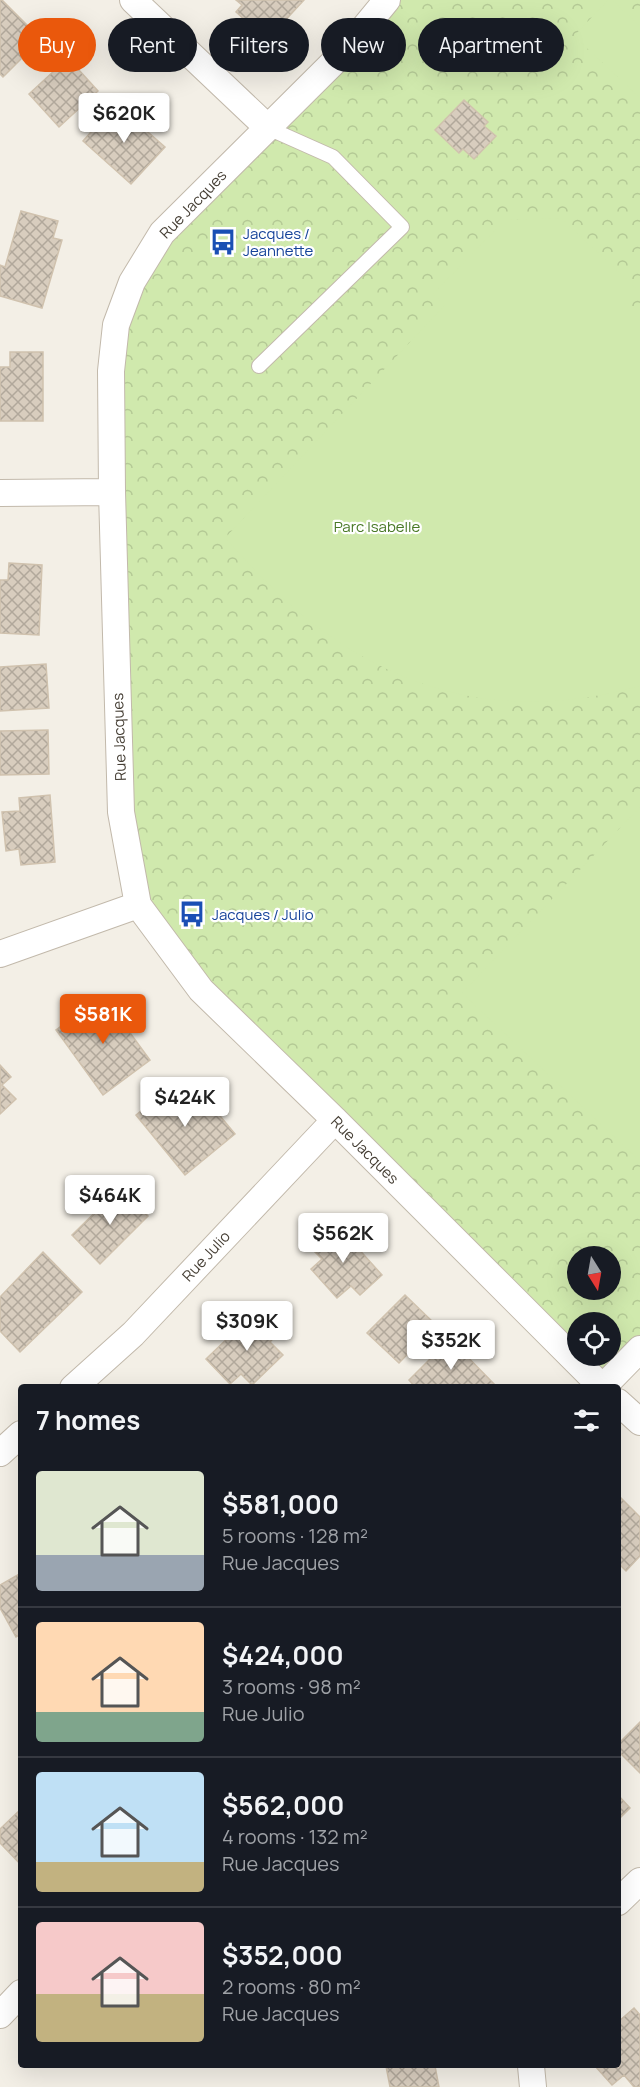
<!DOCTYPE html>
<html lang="en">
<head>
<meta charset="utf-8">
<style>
  :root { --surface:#171b24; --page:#242831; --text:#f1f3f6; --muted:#9ea1a6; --line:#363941; --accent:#ea580c }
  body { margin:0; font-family:Manrope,sans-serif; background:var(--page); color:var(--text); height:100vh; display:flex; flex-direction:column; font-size:22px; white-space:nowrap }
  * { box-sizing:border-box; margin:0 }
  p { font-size:20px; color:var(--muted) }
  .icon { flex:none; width:33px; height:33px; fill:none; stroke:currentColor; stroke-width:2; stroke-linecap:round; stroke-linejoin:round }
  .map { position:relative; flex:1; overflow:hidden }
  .side { position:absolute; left:18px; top:1384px; width:603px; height:684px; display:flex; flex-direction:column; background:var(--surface); border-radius:6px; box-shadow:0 6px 24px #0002 }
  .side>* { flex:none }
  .banner { position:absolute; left:18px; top:18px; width:604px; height:54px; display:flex; gap:12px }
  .needle { width:39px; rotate:169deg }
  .fabs { position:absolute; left:567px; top:1246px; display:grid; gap:12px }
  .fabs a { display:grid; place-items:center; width:54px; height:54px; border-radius:50%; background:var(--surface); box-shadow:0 6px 24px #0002; font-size:30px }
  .price { position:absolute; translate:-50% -51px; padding:0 14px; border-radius:6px; background:#fff; color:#222; font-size:20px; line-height:39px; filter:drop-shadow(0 2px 3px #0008) }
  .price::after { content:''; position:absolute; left:50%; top:36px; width:18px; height:14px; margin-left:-9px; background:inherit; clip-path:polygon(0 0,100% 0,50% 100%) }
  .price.on { background:var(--accent); color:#fff }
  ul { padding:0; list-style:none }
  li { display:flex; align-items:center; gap:18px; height:150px; padding:0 18px }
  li+li { border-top:2px solid var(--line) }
  li span { display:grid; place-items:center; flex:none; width:168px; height:120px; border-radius:6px; color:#555 }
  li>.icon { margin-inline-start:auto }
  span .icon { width:72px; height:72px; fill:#fffc; stroke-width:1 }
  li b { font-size:26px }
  h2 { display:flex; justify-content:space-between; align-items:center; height:72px; padding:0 18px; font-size:26px }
  .tag { padding:0 21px; border-radius:27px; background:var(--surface); box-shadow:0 6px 24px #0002; font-size:21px; line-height:54px }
  .tag.on { background:var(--accent); color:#fff }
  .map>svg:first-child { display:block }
  .park { fill:url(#park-crowns); fill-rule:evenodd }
  .pitch { fill:#d0e9ad }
  .building { fill:url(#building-cross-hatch); stroke:#d0c2ae; stroke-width:1.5 }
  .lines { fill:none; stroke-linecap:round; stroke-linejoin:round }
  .lane-casing { stroke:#c2b9ab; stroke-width:16 }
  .street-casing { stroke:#c2b9ab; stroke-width:28 }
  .lane { stroke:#fff; stroke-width:14 }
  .street { stroke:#fff; stroke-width:26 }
  .labels { text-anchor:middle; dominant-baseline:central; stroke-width:4.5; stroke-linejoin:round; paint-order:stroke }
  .street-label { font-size:15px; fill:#463f35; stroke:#fff }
  .transit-label { font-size:15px; fill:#164399; stroke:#fff; text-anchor:start }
  .park-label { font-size:15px; fill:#497927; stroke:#fff }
</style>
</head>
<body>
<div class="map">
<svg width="640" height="2087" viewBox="0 0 640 2087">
  <defs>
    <pattern id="park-crowns" width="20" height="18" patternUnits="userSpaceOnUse" patternTransform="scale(1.5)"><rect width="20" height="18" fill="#d0e9ad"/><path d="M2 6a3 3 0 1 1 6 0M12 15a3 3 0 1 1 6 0" fill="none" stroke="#b4c995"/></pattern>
    <pattern id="building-cross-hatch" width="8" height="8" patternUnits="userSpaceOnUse" patternTransform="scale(1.5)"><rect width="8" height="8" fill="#d8cdbe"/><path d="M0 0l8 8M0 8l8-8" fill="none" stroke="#b1a89b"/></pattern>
  </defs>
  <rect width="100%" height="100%" fill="#f3efe6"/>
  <path class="park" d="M381 0H640V1349L603 1387 201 990 138 905 112 492 132 282ZM578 1257H610V1290H578ZM578 1323H610V1356H578Z"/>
  <path class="pitch" d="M608 0H612L640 26V98L574 36Z
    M561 218 637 289 626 300 640 314V686C510 722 399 696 296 610 270 588 248 562 225 538L445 305 433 294 505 220Z
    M640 807V1161L462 993Z"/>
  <path class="building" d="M0 0H2L41 39 3 77 0 74Z
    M236 0H304L267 40 236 12 242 5Z
    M68 58 98 91 59 127 29 94Z
    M464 100 488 122 484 126 496 136 474 159 463 149 459 153 435 130Z
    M116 104 165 147 131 184 83 141Z
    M21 211 58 221 53 238 62 240 42 308 0 296V265L5 267Z
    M10 352H43V421H0V367H10Z
    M9 563 42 565 39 635 0 633V580H8Z
    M46 664 49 708 0 711V667Z
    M48 730 49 774 0 775V731Z
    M50 795 55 862 21 865 19 849 6 851 2 812 20 811 19 798Z
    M103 996 150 1060 103 1095 56 1030Z
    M0 1065 11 1077 2 1085 16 1099 0 1114Z
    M176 1082 196 1107 206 1099 235 1134 185 1175 136 1115Z
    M120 1188 148 1216 100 1264 72 1235Z
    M337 1225 382 1275 360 1295 351 1286 337 1298 311 1269 322 1259 311 1248Z
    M43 1252 82 1292 20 1352 0 1331V1297Z
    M405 1295 436 1325 399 1363 367 1333Z
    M255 1312 277 1334 270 1342 283 1355 252 1385 241 1374 230 1384 206 1359Z
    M450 1339 498 1388H416L409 1380Z
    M618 1495 640 1517V1556L626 1571 618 1563Z
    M21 1573V1634L16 1637 0 1608V1585Z
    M640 1722V1773L618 1751V1744Z
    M618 1795 630 1808 618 1820Z
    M21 1809V1865L0 1843V1829Z
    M634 2008 640 2015V2087H634L624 2075 612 2085 595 2066H618V2022Z
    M386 2066H435L439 2087H390Z"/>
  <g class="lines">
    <g class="lane-casing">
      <path id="lane" d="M259 366 402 227 333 157 268 128"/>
    </g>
    <g class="street-casing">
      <path id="street" d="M133 0 268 128
        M387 0 345 51 162 233 132 282 116 325 111 371 112 492 121 812 138 905 201 990 335 1120 603 1388
        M0 493 112 492
        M0 954 138 905
        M73 1388 133 1334 335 1120
        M602 1388 640 1349
        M618 1402 640 1422
        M0 1453 21 1434
        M618 1902 640 1881
        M0 2015 21 1993
        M531 2066 533 2087"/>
    </g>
    <use href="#lane" class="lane"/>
    <use href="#street" class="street"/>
  </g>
  <defs>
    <g id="bus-bare" transform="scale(2.07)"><path d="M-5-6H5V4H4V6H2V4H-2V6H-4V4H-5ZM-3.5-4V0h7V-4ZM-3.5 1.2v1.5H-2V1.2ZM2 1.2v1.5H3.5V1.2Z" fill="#1a4fb4" stroke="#fff" stroke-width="2.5" paint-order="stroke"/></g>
  </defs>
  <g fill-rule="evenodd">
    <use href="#bus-bare" x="223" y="242"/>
    <use href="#bus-bare" x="192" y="914"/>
  </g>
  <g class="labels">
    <g class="street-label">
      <text transform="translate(193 204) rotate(-46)">Rue Jacques</text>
      <text transform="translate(119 737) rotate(-92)">Rue Jacques</text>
      <text transform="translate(365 1150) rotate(45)">Rue Jacques</text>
      <text transform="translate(206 1256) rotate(-47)">Rue Julio</text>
    </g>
    <g class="transit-label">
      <text x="243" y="233">Jacques /<tspan x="243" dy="17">Jeannette</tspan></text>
      <text x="212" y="914">Jacques / Julio</text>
    </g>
    <g class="park-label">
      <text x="377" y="526">Parc Isabelle</text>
    </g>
  </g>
</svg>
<div class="fabs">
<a><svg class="needle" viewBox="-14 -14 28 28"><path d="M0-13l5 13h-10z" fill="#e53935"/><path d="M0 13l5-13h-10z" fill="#9ea1a6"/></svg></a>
<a><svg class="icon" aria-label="locate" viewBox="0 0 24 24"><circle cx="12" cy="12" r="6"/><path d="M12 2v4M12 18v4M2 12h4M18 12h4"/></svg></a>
</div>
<b class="price" style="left:124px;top:144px">$620K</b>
<b class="price on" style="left:103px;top:1045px">$581K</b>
<b class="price" style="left:185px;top:1128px">$424K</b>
<b class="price" style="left:110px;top:1226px">$464K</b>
<b class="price" style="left:343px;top:1264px">$562K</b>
<b class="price" style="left:247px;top:1352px">$309K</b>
<b class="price" style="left:451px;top:1371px">$352K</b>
<div class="banner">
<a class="tag on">Buy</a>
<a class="tag">Rent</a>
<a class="tag">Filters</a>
<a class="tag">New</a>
<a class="tag">Apartment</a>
</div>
<section class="side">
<h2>7 homes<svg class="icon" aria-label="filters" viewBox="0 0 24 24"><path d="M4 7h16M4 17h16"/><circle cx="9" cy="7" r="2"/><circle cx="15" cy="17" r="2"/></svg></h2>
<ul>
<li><span style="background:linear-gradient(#dfe7d0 70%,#9aa5b1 0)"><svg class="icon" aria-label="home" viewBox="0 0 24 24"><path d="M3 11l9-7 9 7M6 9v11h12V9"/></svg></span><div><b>$581,000</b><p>5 rooms · 128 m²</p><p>Rue Jacques</p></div></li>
<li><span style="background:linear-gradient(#ffd9b3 75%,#7fa58c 0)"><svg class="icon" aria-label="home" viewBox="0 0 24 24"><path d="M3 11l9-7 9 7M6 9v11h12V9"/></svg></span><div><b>$424,000</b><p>3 rooms · 98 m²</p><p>Rue Julio</p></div></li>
<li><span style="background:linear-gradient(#bfe0f5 75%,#c2b280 0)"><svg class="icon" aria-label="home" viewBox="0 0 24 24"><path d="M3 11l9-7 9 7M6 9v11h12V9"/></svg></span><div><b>$562,000</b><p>4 rooms · 132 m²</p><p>Rue Jacques</p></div></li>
<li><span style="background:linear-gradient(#f6c9c9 60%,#c2b280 0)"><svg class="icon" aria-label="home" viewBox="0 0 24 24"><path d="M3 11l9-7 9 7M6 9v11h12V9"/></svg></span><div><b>$352,000</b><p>2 rooms · 80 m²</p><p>Rue Jacques</p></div></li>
</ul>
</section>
</div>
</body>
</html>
